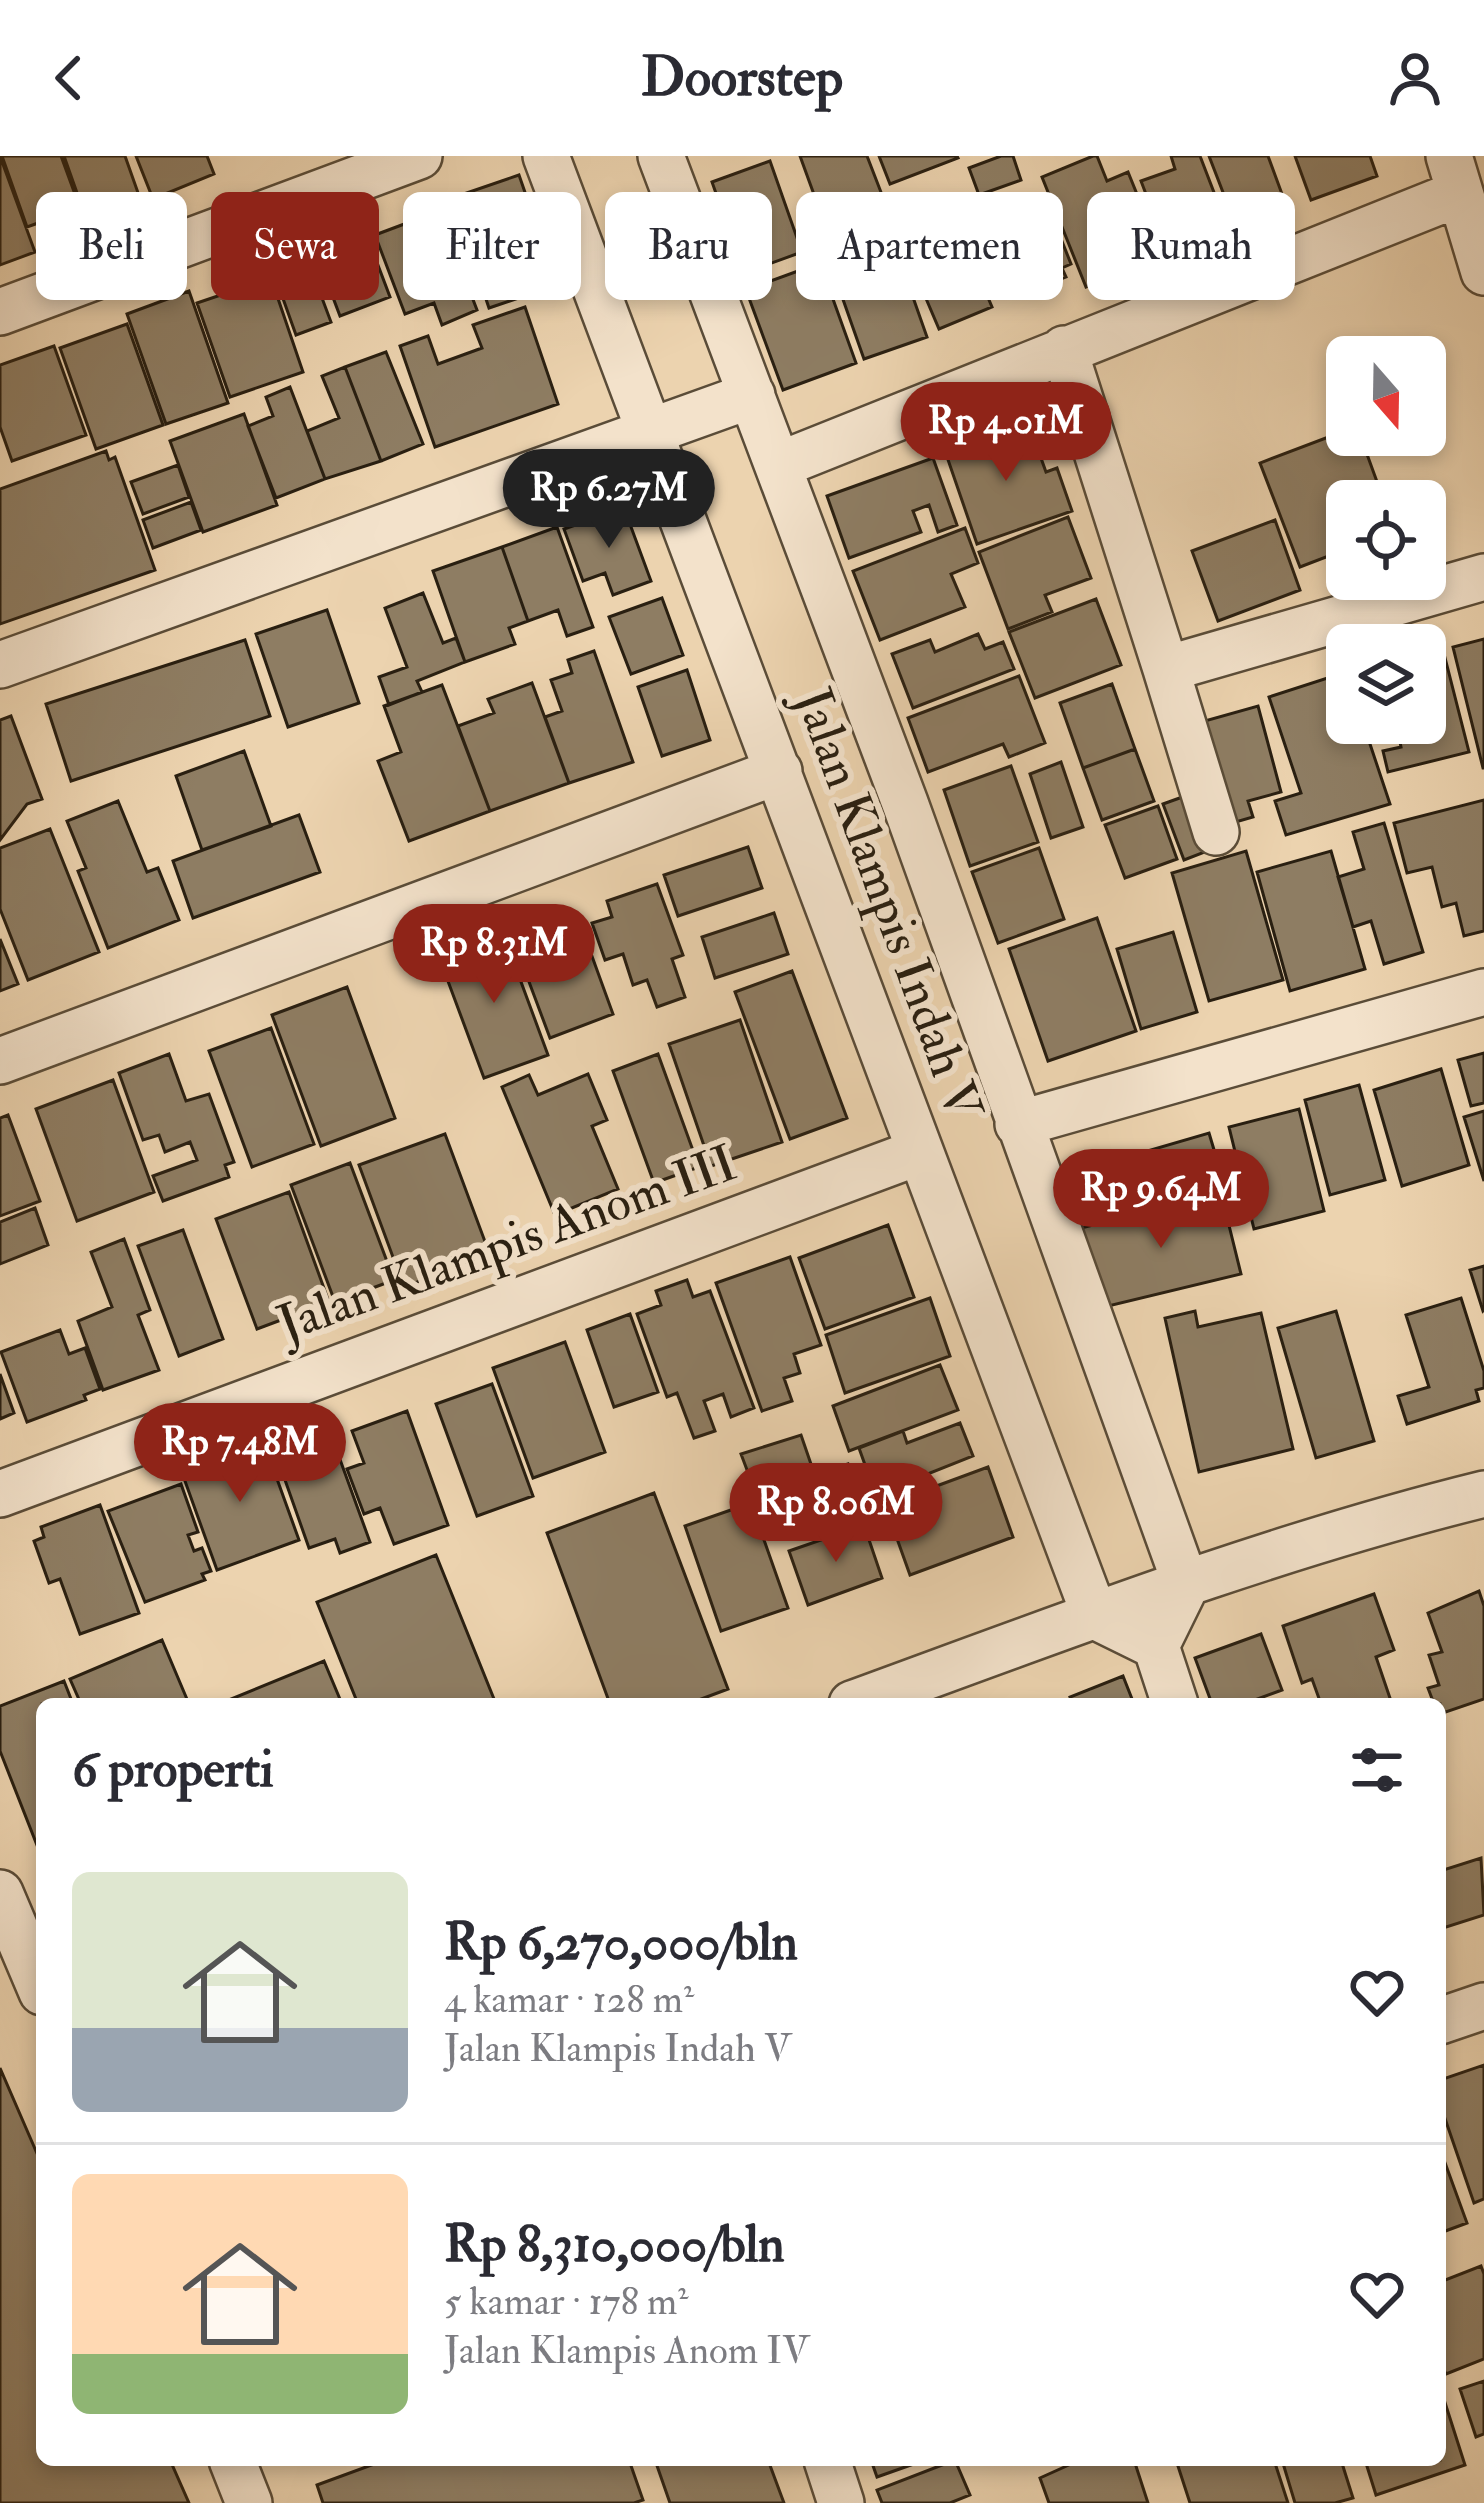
<!DOCTYPE html>
<html lang="id">
<head>
<meta charset="utf-8">
<style>
  :root { --surface:#fff; --page:#f7f7f7; --text:#2b2b33; --muted:#7c7c81; --line:#e1e1e2; --accent:#8f2418 }
  body { margin:0; font-family:"IM FELL Double Pica",serif; background:var(--page); color:var(--text); height:100vh; display:flex; flex-direction:column; font-size:45px; white-space:nowrap }
  * { box-sizing:border-box; margin:0 }
  p { font-size:39px; color:var(--muted) }
  .icon { flex:none; width:66px; height:66px; fill:none; stroke:currentColor; stroke-width:2; stroke-linecap:round; stroke-linejoin:round }
  .map { position:relative; flex:1; overflow:hidden }
  .details { position:absolute; left:36px; top:1542px; width:1410px; height:768px; display:flex; flex-direction:column; background:var(--surface); border-radius:18px; box-shadow:0 6px 18px #0003 }
  .details>* { flex:none }
  .top-card { position:absolute; left:36px; top:36px; width:1413px; height:108px; display:flex; gap:24px }
  .needle { width:78px; rotate:160deg }
  .controls { position:absolute; left:1326px; top:180px; display:grid; gap:24px }
  .controls a { display:grid; place-items:center; width:120px; height:120px; border-radius:18px; background:var(--surface); box-shadow:0 6px 18px #0003; font-size:60px }
  .price { position:absolute; translate:-50% -102px; padding:0 27px; border-radius:42px; background:var(--accent); color:#fff; font-size:39px; line-height:78px; filter:drop-shadow(0 3px 6px #0008) }
  .price::after { content:''; position:absolute; left:50%; top:72px; width:36px; height:27px; margin-left:-18px; background:inherit; clip-path:polygon(0 0,100% 0,50% 100%) }
  .price.active { background:#222; color:#fff }
  ul { padding:0; list-style:none }
  li { display:flex; align-items:center; gap:36px; height:300px; padding:0 36px }
  li+li { border-top:3px solid var(--line) }
  li span { display:grid; place-items:center; flex:none; width:336px; height:240px; border-radius:18px; color:#555 }
  li>.icon { margin-inline-start:auto }
  span .icon { width:144px; height:144px; fill:#fffc; stroke-width:1 }
  li b { font-size:51px }
  h2 { display:flex; justify-content:space-between; align-items:center; height:144px; padding:0 36px; font-size:51px }
  .tag { padding:0 42px; border-radius:18px; background:var(--surface); box-shadow:0 6px 18px #0003; font-size:42px; line-height:108px }
  .tag.active { background:var(--accent); color:#fff }
  header { display:flex; justify-content:space-between; align-items:center; height:156px; padding:0 36px; background:var(--surface); font-size:54px; font-weight:800 }
  .map>svg:first-child { display:block }
  .building { fill:#8e7d63; stroke:#291f11; stroke-width:3 }
  .lines { fill:none; stroke-linecap:round; stroke-linejoin:round }
  .street-casing { stroke:#5a4c38; stroke-width:50 }
  .street { stroke:#f3e2cb; stroke-width:45 }
  .labels { text-anchor:middle; dominant-baseline:central; stroke-width:12; stroke-linejoin:round; paint-order:stroke }
  .street-label { font-size:51px; fill:#291f11; stroke:#f3e2cb }
</style>
</head>
<body>
<header><svg class="icon" aria-label="back" viewBox="0 0 24 24"><path d="M15 5l-7 7 7 7"/></svg>Doorstep<svg class="icon" aria-label="person" viewBox="0 0 24 24"><circle cx="12" cy="8" r="4"/><path d="M4 21q1-7 8-7t8 7"/></svg></header>
<div class="map">
<svg width="1484" height="2347" viewBox="0 0 1484 2347">
  <rect width="100%" height="100%" fill="#ecd3af"/>
  <filter id="stains"><feTurbulence type="fractalNoise" baseFrequency=".00167" numOctaves="4"/><feColorMatrix values="0 0 0 0 .2 0 0 0 0 .09 0 0 0 0 .02 0 0 0 .5 -.17"/></filter>
  <radialGradient id="worn" r=".72"><stop offset=".6" stop-color="#630" stop-opacity="0"/><stop offset="1" stop-color="#630" stop-opacity=".3"/></radialGradient>
  <path class="building" d="M0 0 35 96 0 109Z
    M2 0H61L80 52 27 71Z
    M64 0H125L142 48 88 68Z
    M136 0H207L214 18 153 43Z
    M800 0H867L884 44 824 66Z
    M879 0H957L958 2 890 28Z
    M1001 0H1013L1021 24 979 39 969 12Z
    M1093 0H1097L1107 25 1128 16 1162 100 1086 131 1042 21Z
    M1171 0H1200L1223 60 1163 83 1141 25 1175 13Z
    M1209 0H1268L1282 38 1231 57Z
    M1295 0H1370L1377 20 1311 44Z
    M770 5 802 96 744 117 712 26Z
    M519 19 557 129 489 152 452 42Z
    M1030 49 1038 70 1054 65 1071 108 1062 112 1066 121 1013 142 984 66Z
    M439 55 477 154 442 169 434 147 405 158 375 79Z
    M959 74 992 151 939 173 916 119 925 116 914 93Z
    M890 76 927 181 864 203 827 98Z
    M370 88 390 141 340 160 320 107Z
    M820 107 856 207 783 234 746 134Z
    M310 110 331 166 296 179 276 123Z
    M271 122 303 216 230 241 197 147Z
    M189 135 228 247 166 268 127 158Z
    M525 151 558 248 435 291 400 190 428 180 438 208 482 192 473 169Z
    M127 168 163 269 96 293 60 192Z
    M54 190 86 279 12 305 0 271V209Z
    M386 196 423 288 381 305 345 211Z
    M345 211 381 305 325 323 307 275 339 262 322 220Z
    M290 231 325 323 276 342 248 270 273 260 266 241Z
    M244 258 277 349 203 376 170 285Z
    M1028 266 1046 316 1057 312 1072 355 977 388 945 295Z
    M1347 274V279H1360L1384 345H1347V393L1300 411 1260 307Z
    M106 295 109 304 115 301 155 414 0 468V333Z
    M933 302 957 369 938 376 929 349 913 355 921 376 849 402 827 340Z
    M178 309 189 341 143 358 131 326Z
    M191 346 201 374 153 392 143 364Z
    M624 352 651 425 613 439 605 417 583 425 564 373Z
    M1068 361 1091 422 1045 439 1052 456 1008 473 979 396Z
    M1275 364 1300 434 1218 465 1192 395Z
    M557 371 593 471 567 480 558 454 528 465 502 391Z
    M965 372 978 407 951 418 965 451 880 484 853 415Z
    M502 391 528 465 509 472 515 488 465 506 433 415Z
    M423 437 443 487 456 482 465 506 417 525 422 536 389 549 379 521 407 511 385 452Z
    M662 442 683 499 631 518 609 461Z
    M1096 443 1121 509 1035 542 1009 476Z
    M327 454 359 547 288 571 256 478Z
    M978 478 985 493 1003 486 1014 513 913 552 892 498 930 484 935 496Z
    M1484 483V612H1483L1453 491Z
    M245 484 270 560 71 625 46 548Z
    M1442 490 1469 596 1388 616 1383 595 1401 591 1396 567H1425V494Z
    M594 495 633 606 569 627 545 561 562 555 551 524 572 517 568 504Z
    M687 514 710 584 662 600 638 531Z
    M1346 516 1347 567H1363L1390 648 1286 679 1275 645 1301 637 1269 541Z
    M1019 520 1045 587 1009 601 1003 588 928 616 908 562Z
    M532 527 569 627 490 655 458 570 494 557 488 543Z
    M1112 528 1135 593 1083 612 1060 547Z
    M442 529 490 655 409 685 378 605 401 596 384 550Z
    M1258 550 1281 636 1248 645 1253 661 1222 670 1194 568Z
    M11 560 42 643 27 648 0 684V564Z
    M1135 593 1154 645 1102 664 1083 612Z
    M244 595 271 670 202 694 176 620Z
    M1061 606 1083 671 1051 682 1030 618Z
    M1011 610 1038 686 970 710 944 634Z
    M1188 639 1210 694 1184 704 1163 648Z
    M1484 644V775L1464 780 1456 747 1442 751 1432 711 1407 717 1394 667Z
    M118 645 147 716 158 712 179 764 108 792 78 715 86 712 67 665Z
    M1158 650 1177 703 1125 722 1105 669Z
    M299 659 320 716 193 762 173 705Z
    M1384 667 1423 796 1384 808 1371 765 1353 771 1338 721 1364 713 1353 676Z
    M50 673 99 796 28 824 0 753V692Z
    M748 691 762 732 678 760 664 719Z
    M1039 692 1064 763 998 787 972 716Z
    M1246 695 1283 824 1209 845 1172 717Z
    M1331 695 1365 813 1290 835 1257 716Z
    M657 728 683 799 672 803 685 841 657 851 647 824 633 829 623 798 605 804 592 767 612 761 607 745Z
    M774 757 788 798 715 822 702 781Z
    M577 759 613 858 550 882 513 783Z
    M1097 762 1136 875 1048 905 1009 793Z
    M1173 776 1197 856 1141 873 1117 793Z
    M503 777 548 899 484 922 439 801Z
    M0 783 18 828 0 835Z
    M792 815 847 962 790 983 735 836Z
    M347 831 395 962 321 990 272 859Z
    M740 864 782 986 711 1010 669 888Z
    M271 872 314 988 252 1011 209 895Z
    M1484 897V947L1471 950 1458 904Z
    M169 898 186 945 209 938 234 1006 225 1009 229 1021 163 1045 153 1020 197 1004 190 986 165 996 159 979 143 984 119 917Z
    M658 898 699 1011 654 1027 613 915Z
    M1441 913 1469 1009 1402 1030 1374 934Z
    M588 918 607 964 592 970 618 1033 555 1059 502 931 529 919 538 939Z
    M113 924 154 1036 77 1065 36 953Z
    M1359 929 1385 1024 1330 1039 1305 944Z
    M1299 953 1324 1055 1254 1073 1229 971Z
    M1484 955V1025L1464 961Z
    M8 959 40 1045 0 1060V962Z
    M1209 977 1223 1024 1096 1062 1082 1014Z
    M445 978 490 1099 404 1131 359 1009Z
    M350 1007 394 1124 335 1146 291 1029Z
    M289 1036 329 1146 257 1173 216 1063Z
    M1221 1037 1241 1118 1100 1152 1081 1072Z
    M35 1052 48 1089 0 1108V1066Z
    M888 1069 914 1141 825 1173 799 1102Z
    M183 1074 223 1183 179 1200 138 1090Z
    M124 1083 150 1154 138 1159 159 1214 103 1234 78 1165 112 1151 91 1096Z
    M790 1101 821 1189 794 1198 800 1217 784 1222 792 1245 762 1255 716 1127Z
    M1484 1110V1154L1483 1155 1470 1114Z
    M687 1124 693 1141 710 1135 754 1252 731 1261 723 1238 704 1245 715 1275 694 1282 677 1237 667 1241 637 1158 661 1149 656 1135Z
    M930 1142 950 1200 845 1237 826 1179Z
    M1461 1142 1484 1215V1232L1476 1234 1479 1245 1407 1268 1398 1240 1429 1231 1406 1159Z
    M1195 1155 1198 1171 1261 1157 1293 1293 1199 1316 1165 1162Z
    M1336 1155 1374 1285 1316 1302 1278 1172Z
    M630 1158 658 1236 614 1251 587 1174Z
    M60 1174 69 1198 85 1192 100 1233 84 1239 86 1244 27 1266 1 1196Z
    M565 1186 605 1296 533 1322 493 1212Z
    M940 1209 958 1254 849 1295 833 1250Z
    M0 1218 14 1257 0 1263Z
    M492 1228 533 1340 477 1360 436 1248Z
    M407 1255 448 1369 394 1388 380 1352 364 1358 347 1313 364 1307 352 1275Z
    M960 1267 973 1300 900 1329 893 1310 869 1320 859 1292 903 1275 907 1287Z
    M330 1276 370 1386 340 1397 335 1383 309 1392 285 1324 310 1315 300 1286Z
    M801 1279 812 1311 806 1313 808 1321 848 1308 863 1354 786 1378 776 1347 761 1351 741 1298Z
    M263 1284 299 1384 217 1414 181 1314Z
    M988 1311 1013 1381 910 1419 885 1349Z
    M181 1328 198 1376 188 1379 194 1395 202 1392 211 1415 202 1418 205 1424 145 1446 108 1355Z
    M654 1337 728 1533 688 1548H610L547 1377Z
    M751 1347 788 1452 721 1475 685 1370Z
    M100 1349 139 1457 80 1478 60 1423 49 1427 34 1385 44 1381 41 1371Z
    M864 1369 882 1422 808 1449 789 1395Z
    M436 1399 496 1548H358L317 1446Z
    M1479 1435 1484 1450V1543L1440 1558V1548H1434L1428 1532 1439 1529 1429 1499 1442 1496 1428 1457Z
    M1374 1438 1394 1494 1376 1501 1392 1548H1321L1312 1523 1302 1527 1283 1470Z
    M1261 1478 1282 1534 1244 1548H1212L1195 1502Z
    M162 1484 189 1548H81L70 1523Z
    M324 1505 342 1548H219Z
    M1123 1520 1134 1548H1073L1070 1541Z
    M64 1525 73 1548H42V1702L0 1595V1550Z
    M1481 1702 1484 1759 1440 1773V1715Z
    M1484 1909V2043L1474 2047 1440 1948V1924Z
    M0 1912 42 2009V2304H170L189 2347H0Z
    M1440 1993 1467 2067 1440 2077Z
    M1481 2110 1484 2118V2203L1446 2218 1440 2204V2126Z
    M1484 2225V2278L1476 2281 1460 2233Z
    M1440 2231 1465 2309 1376 2339 1365 2304H1440Z
    M385 2304H629L643 2344 634 2347H323L317 2329Z
    M655 2304H768L784 2347H670Z
    M871 2304H925L877 2321Z
    M955 2304 970 2339 950 2347H882L877 2334Z
    M1080 2304H1134L1148 2347H1049L1040 2322Z
    M1176 2304H1274L1288 2347H1190Z
    M1282 2304H1341L1353 2342 1335 2347H1295Z"/>
  <g class="lines">
    <g class="street-casing">
      <path id="street" d="M546 0 1095 1460 1156 1490
        M661 0 905 647 1186 1429 1156 1490 1175 1548
        M1449 0 1484 116
        M0 156 419 0
        M1064 193 1166 513 1484 421
        M779 309 1460 37
        M0 509 752 239
        M1166 513 1216 676
        M0 905 779 615
        M1018 968 1484 836
        M0 1338 919 996
        M852 1548C1060 1472 1269 1391 1484 1338
        M0 1737 42 1836
        M1440 1865 1484 1850
        M232 2304 249 2347
        M827 2304 841 2347"/>
    </g>
    <use href="#street" class="street"/>
  </g>
  <g class="labels">
    <g class="street-label">
      <text transform="translate(888 748) rotate(70)">Jalan Klampis Indah V</text>
      <text transform="translate(507 1088) rotate(-20)">Jalan Klampis Anom III</text>
    </g>
  </g>
  <rect width="100%" height="100%" filter="url(#stains)"/>
  <rect width="100%" height="100%" fill="url(#worn)"/>
</svg>
<div class="controls">
<a><svg class="needle" viewBox="-14 -14 28 28"><path d="M0-13l5 13h-10z" fill="#e53935"/><path d="M0 13l5-13h-10z" fill="#7c7c81"/></svg></a>
<a><svg class="icon" aria-label="locate" viewBox="0 0 24 24"><circle cx="12" cy="12" r="6"/><path d="M12 2v4M12 18v4M2 12h4M18 12h4"/></svg></a>
<a><svg class="icon" aria-label="layers" viewBox="0 0 24 24"><path d="M12 4l9 5-9 5-9-5zM3 14l9 5 9-5"/></svg></a>
</div>
<b class="price" style="left:1006px;top:328px">Rp 4.01M</b>
<b class="price active" style="left:609px;top:395px">Rp 6.27M</b>
<b class="price" style="left:494px;top:850px">Rp 8.31M</b>
<b class="price" style="left:1161px;top:1095px">Rp 9.64M</b>
<b class="price" style="left:240px;top:1349px">Rp 7.48M</b>
<b class="price" style="left:836px;top:1409px">Rp 8.06M</b>
<div class="top-card">
<a class="tag">Beli</a>
<a class="tag active">Sewa</a>
<a class="tag">Filter</a>
<a class="tag">Baru</a>
<a class="tag">Apartemen</a>
<a class="tag">Rumah</a>
</div>
<section class="details">
<h2>6 properti<svg class="icon" aria-label="filters" viewBox="0 0 24 24"><path d="M4 7h16M4 17h16"/><circle cx="9" cy="7" r="2"/><circle cx="15" cy="17" r="2"/></svg></h2>
<ul>
<li><span style="background:linear-gradient(#dfe7d0 65%,#9aa5b1 0)"><svg class="icon" aria-label="home" viewBox="0 0 24 24"><path d="M3 11l9-7 9 7M6 9v11h12V9"/></svg></span><div><b>Rp 6,270,000/bln</b><p>4 kamar · 128 m²</p><p>Jalan Klampis Indah V</p></div><svg class="icon" aria-label="heart" viewBox="0 0 24 24"><path d="M12 20l-8-8c-3-5 5-10 8-4 3-6 11-1 8 4z"/></svg></li>
<li><span style="background:linear-gradient(#ffd9b3 75%,#8fb573 0)"><svg class="icon" aria-label="home" viewBox="0 0 24 24"><path d="M3 11l9-7 9 7M6 9v11h12V9"/></svg></span><div><b>Rp 8,310,000/bln</b><p>5 kamar · 178 m²</p><p>Jalan Klampis Anom IV</p></div><svg class="icon" aria-label="heart" viewBox="0 0 24 24"><path d="M12 20l-8-8c-3-5 5-10 8-4 3-6 11-1 8 4z"/></svg></li>
</ul>
</section>
</div>
</body>
</html>
